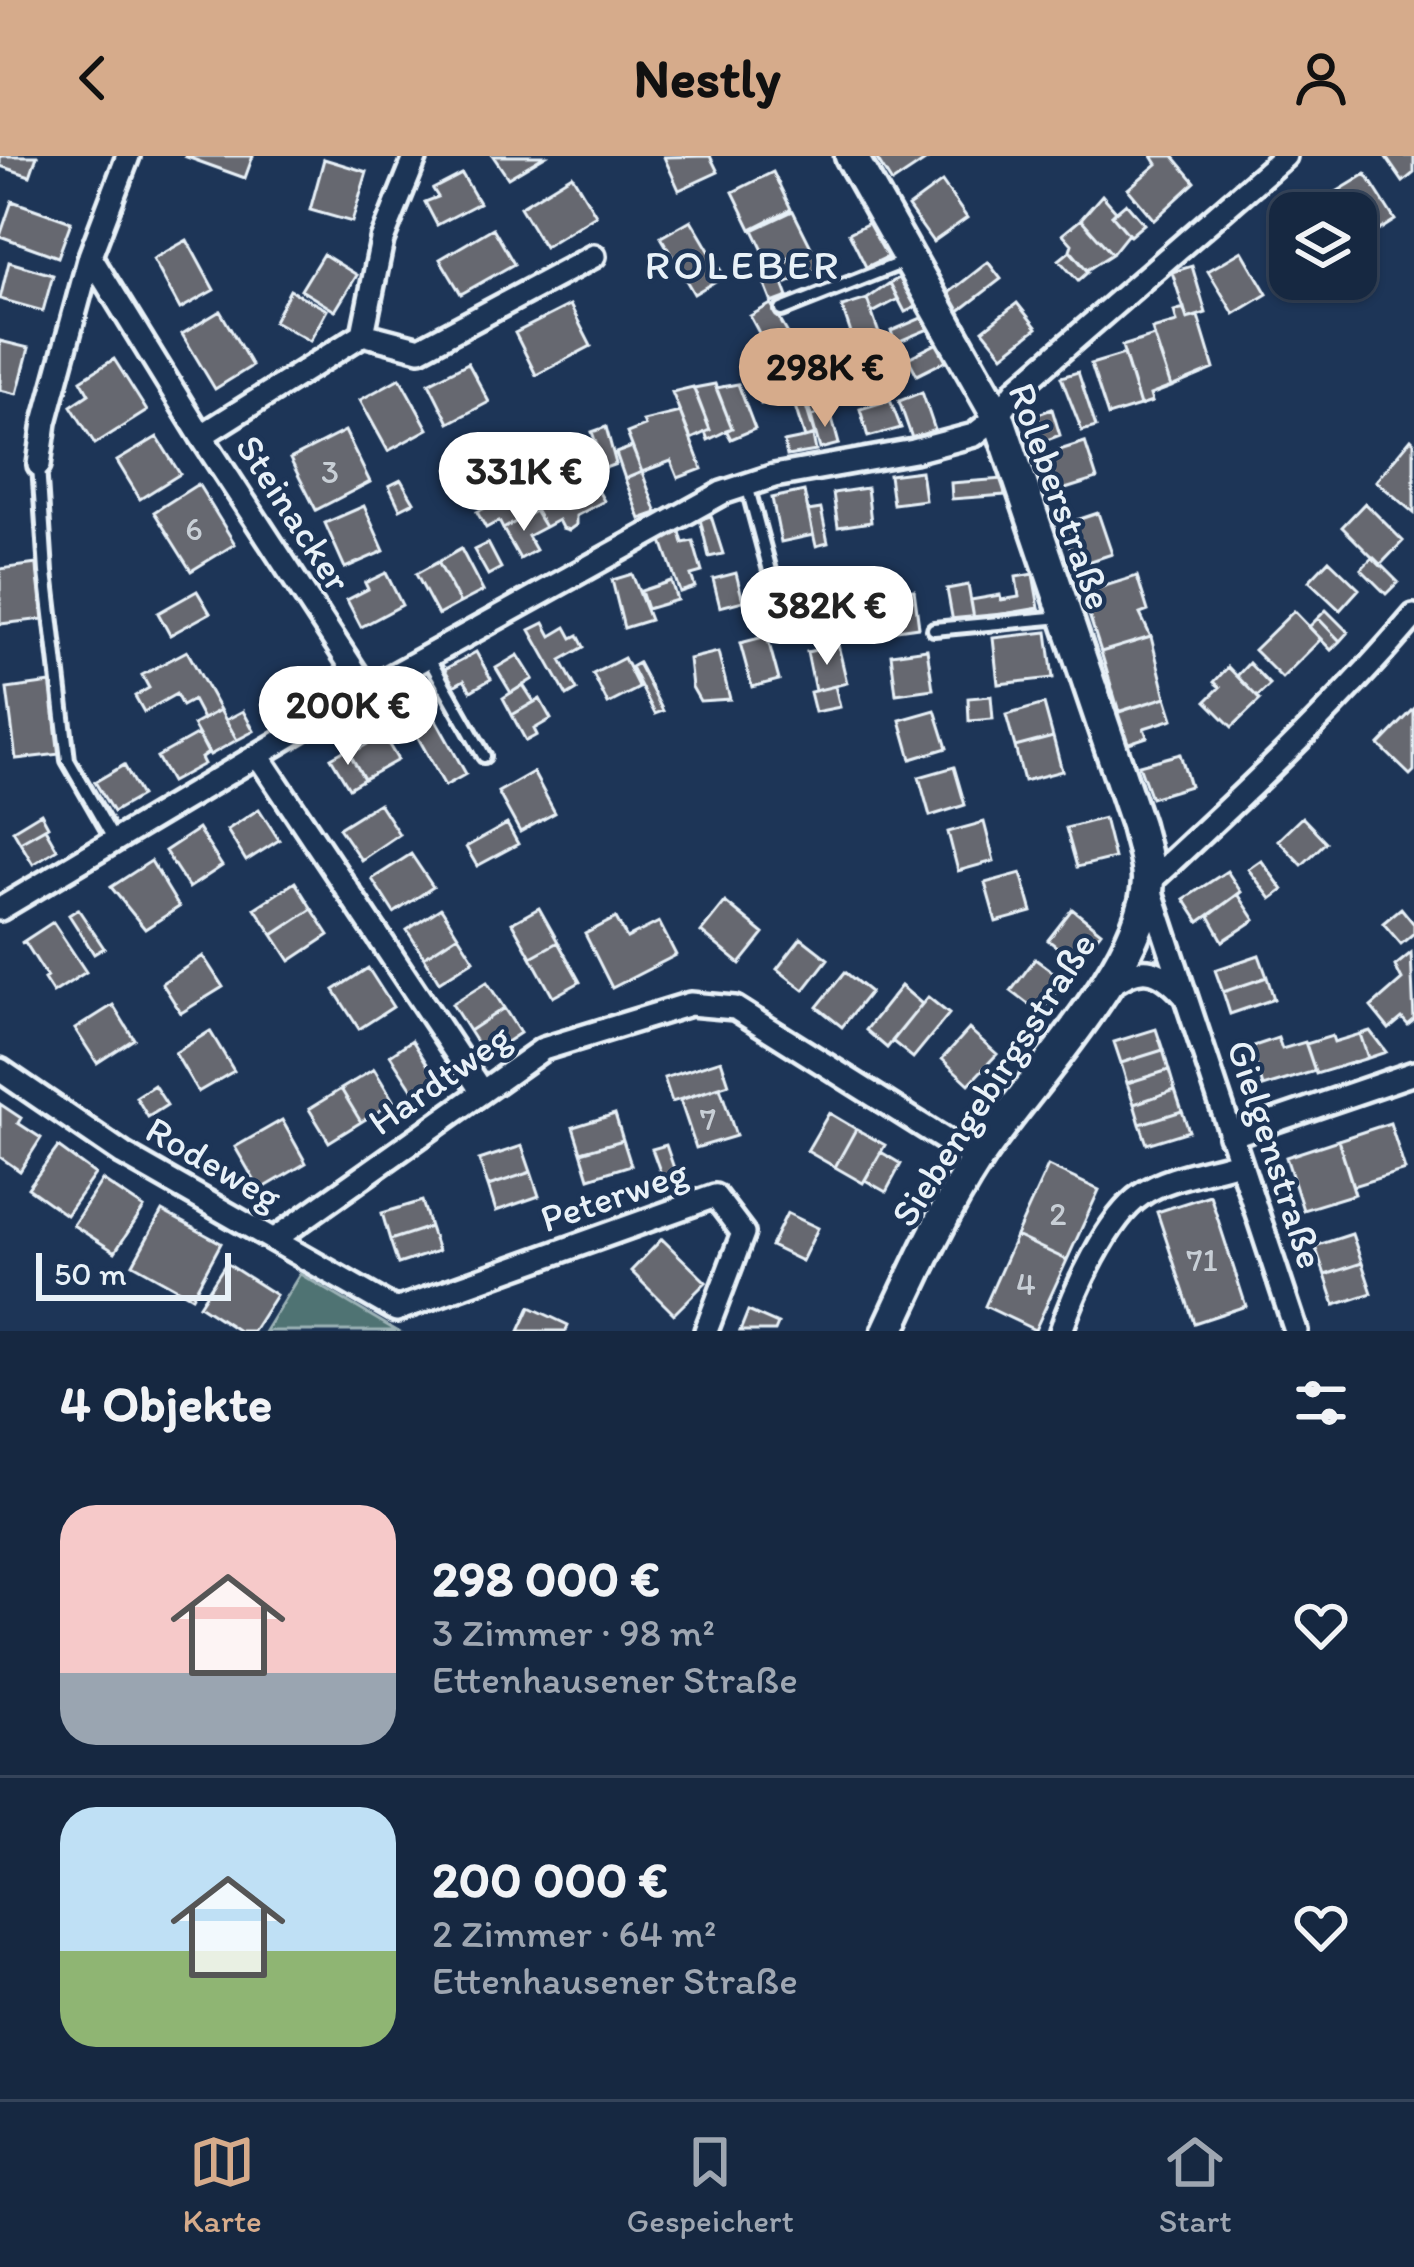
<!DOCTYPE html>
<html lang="de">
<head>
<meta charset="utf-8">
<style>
  :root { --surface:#162841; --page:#23344c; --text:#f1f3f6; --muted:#9ea6b1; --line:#35445a; --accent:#d6ab8b }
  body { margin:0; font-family:Itim,sans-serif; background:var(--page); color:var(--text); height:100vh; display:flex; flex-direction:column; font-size:45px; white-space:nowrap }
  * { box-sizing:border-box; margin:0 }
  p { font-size:39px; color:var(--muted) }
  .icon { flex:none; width:66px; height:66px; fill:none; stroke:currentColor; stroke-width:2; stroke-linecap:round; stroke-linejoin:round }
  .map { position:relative; height:1175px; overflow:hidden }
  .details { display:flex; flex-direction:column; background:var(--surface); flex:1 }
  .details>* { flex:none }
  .tools { position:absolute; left:1269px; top:36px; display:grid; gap:24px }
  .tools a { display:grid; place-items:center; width:108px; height:108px; border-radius:24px; background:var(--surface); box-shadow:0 3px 9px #0004,0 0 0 3px var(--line); font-size:60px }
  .scale { position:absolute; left:36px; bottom:30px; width:195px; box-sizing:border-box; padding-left:12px; border:6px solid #e8f1f8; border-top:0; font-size:33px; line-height:42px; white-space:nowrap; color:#e8f1f8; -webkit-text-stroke:9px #1d3557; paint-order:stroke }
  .price { position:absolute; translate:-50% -102px; padding:0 27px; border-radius:42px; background:#fff; color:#222; font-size:39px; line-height:78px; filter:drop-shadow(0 3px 6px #0008) }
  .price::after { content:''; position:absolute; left:50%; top:72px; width:36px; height:27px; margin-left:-18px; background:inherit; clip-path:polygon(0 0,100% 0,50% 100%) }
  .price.selected { background:var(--accent); color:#111 }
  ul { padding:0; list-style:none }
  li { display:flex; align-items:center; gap:36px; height:300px; padding:0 60px }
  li+li { border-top:3px solid var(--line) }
  li span { display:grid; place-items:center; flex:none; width:336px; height:240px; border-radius:36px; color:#555 }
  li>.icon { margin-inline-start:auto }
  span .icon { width:144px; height:144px; fill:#fffc; stroke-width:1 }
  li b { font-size:51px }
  h2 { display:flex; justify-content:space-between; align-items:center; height:144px; padding:0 60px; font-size:51px }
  header { display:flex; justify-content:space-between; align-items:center; height:156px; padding:0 60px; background:var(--accent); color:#111; font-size:54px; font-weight:800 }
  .tabs { display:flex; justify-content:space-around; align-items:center; height:168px; border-top:3px solid var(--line); background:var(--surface); font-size:33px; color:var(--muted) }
  .tabs a { display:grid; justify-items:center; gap:6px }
  .tabs .selected { color:var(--accent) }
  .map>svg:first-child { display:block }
  .green { fill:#4f7373; stroke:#9cb2b6; stroke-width:3 }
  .building { fill:#666870; stroke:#e8f1f8; stroke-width:3 }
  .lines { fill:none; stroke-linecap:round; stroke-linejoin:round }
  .lane-casing { stroke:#e8f1f8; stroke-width:20 }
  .street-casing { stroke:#e8f1f8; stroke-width:30 }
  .secondary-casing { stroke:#e8f1f8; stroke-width:39 }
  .lane { stroke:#1d3557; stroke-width:10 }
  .street { stroke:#1d3557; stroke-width:21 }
  .secondary { stroke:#1d3557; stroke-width:30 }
  .labels { text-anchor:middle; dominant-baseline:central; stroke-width:9; stroke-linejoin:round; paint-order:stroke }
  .number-label { font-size:33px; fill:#c8cfd6 }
  .street-label { font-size:39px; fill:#e8f1f8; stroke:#1d3557 }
  .neighbourhood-label { font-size:42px; letter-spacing:3px; fill:#e8f1f8; stroke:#1d3557 }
</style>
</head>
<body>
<header><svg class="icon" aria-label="back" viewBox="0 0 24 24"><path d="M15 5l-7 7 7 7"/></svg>Nestly<svg class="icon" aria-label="person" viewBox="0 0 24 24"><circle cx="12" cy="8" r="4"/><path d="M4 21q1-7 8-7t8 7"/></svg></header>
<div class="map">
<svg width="1414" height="1175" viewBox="0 0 1414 1175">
  <rect width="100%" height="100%" fill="#1d3557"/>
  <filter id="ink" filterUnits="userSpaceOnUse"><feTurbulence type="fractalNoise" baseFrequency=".00833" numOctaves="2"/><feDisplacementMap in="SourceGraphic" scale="24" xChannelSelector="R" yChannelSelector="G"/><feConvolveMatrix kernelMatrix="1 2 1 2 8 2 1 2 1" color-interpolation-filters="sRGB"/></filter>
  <g filter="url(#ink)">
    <path class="green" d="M300 1118 397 1175H265Z"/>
    <path class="building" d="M0 0H37L30 20 0 10Z
      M184 0H253L245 22Z
      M493 0H545L508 22Z
      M710 0 718 16 679 34 664 1Z
      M875 0H925L928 3 892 27Z
      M1173 0 1195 26 1154 64 1128 33 1157 8 1152 0Z
      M1385 0H1414V17L1403 26Z
      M324 3 367 16 352 66 310 54Z
      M773 16 791 53 751 73 733 36Z
      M462 18 479 47 437 69 425 46 438 41 433 33Z
      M1366 18 1395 64 1362 85 1356 76V57H1345L1333 38Z
      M572 19 596 59 544 91 520 51Z
      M942 26 967 62 933 86 908 51Z
      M1102 39 1116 55 1112 59 1128 78 1112 98 1081 63Z
      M12 45 71 66 58 101 0 80Z
      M1126 47 1144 68 1130 80 1112 59Z
      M793 55 811 91 771 111 753 74Z
      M1081 63 1112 98 1087 114 1070 94 1072 88 1063 78Z
      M691 64 724 120 694 138 661 81Z
      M873 65 889 100 866 111 849 77Z
      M493 72 514 108 461 138 440 103Z
      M187 84 214 134 180 153 153 103Z
      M818 92 826 109 787 127 779 110Z
      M1070 95 1088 116 1078 125 1059 104Z
      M1242 95 1267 138 1234 158 1208 115Z
      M323 98 357 119 335 155 301 134Z
      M9 106 53 119 43 155 0 143Z
      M988 106 1001 123 958 156 946 139Z
      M1192 110 1206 157 1187 163 1172 116Z
      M777 112 788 141 772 147 761 119Z
      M903 120 918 150 905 156 890 127Z
      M890 127 898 143 872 157 867 143Z
      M290 134 327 154 310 185 274 165Z
      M867 143 884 192 859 201 842 151Z
      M1017 147 1037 172 1003 199 983 174Z
      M771 148 788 178 766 190 750 160Z
      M570 149 591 190 536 219 515 177Z
      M1184 152 1187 163 1198 160 1214 213 1171 231 1152 173 1177 166 1174 155Z
      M220 155 252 210 215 233 182 178Z
      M926 160 931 172 895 187 891 175Z
      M1154 180 1171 231 1150 239 1152 246 1140 250 1122 190Z
      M0 185 29 192 17 238 0 234Z
      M938 187 947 204 917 219 908 202Z
      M890 193 900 223 881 229 871 199Z
      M1124 198 1140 250 1108 260 1091 208Z
      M114 203 147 255 95 288 71 250 89 238 81 224Z
      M468 207 489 246 449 267 429 227Z
      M793 212 798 225 784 230 787 239 761 248 755 225Z
      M1078 216 1096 271 1082 275 1061 221Z
      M820 221 830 255 811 260 802 227Z
      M400 222 428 273 388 295 360 244Z
      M715 228 732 272 708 284 705 276 710 274 694 232Z
      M738 228 755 273 731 283 726 274 732 272 716 232Z
      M693 231 710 274 691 283 672 236Z
      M922 236 935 274 912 282 899 245Z
      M803 241 815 279 805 282 793 244Z
      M890 244 901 272 868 281 860 253Z
      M1052 253 1060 279 1042 286 1038 258Z
      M830 255 839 288 820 293 811 260Z
      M680 256 702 313 678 322 671 305 642 316 627 277 645 270 643 265Z
      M606 271 616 308 605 312 592 276Z
      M345 275 370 326 316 354 290 303Z
      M813 280 816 295 787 300 784 286Z
      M157 281 180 318 140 343 117 305Z
      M575 282 589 307 584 310 604 345 576 360V369L569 374 562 372 558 364 545 371 514 318 528 310 533 319 558 305 553 295Z
      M1411 283 1414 286V357L1376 325Z
      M1085 286 1097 323 1059 335 1047 298Z
      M632 291 642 316 625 323 616 297Z
      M921 315 925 344 893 348 889 319Z
      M642 316 657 357 640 363 625 323Z
      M514 318 535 355 503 373 499 365 486 372 477 356 491 349 483 334Z
      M1003 323 1005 339 952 343 951 327Z
      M401 324 414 346 400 353 389 330Z
      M198 328 235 388 191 415 154 356Z
      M867 332 871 366 838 371 833 337Z
      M804 335 813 379 781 386 772 342Z
      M1365 347 1403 385 1380 409 1342 371Z
      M364 350 384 395 345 412 325 367Z
      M821 353 828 387 816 390 808 355Z
      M535 355 545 371 528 380 536 394 520 403 503 373Z
      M1098 357 1112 398 1076 410 1062 369Z
      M711 360 723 398 709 401 700 363Z
      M680 376 683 387 693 385 702 416 691 419 695 431 680 436 661 382Z
      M488 387 501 412 488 419 474 394Z
      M461 393 483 435 460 447 438 406Z
      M1373 401 1398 426 1386 438 1361 413Z
      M1329 404 1359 433 1340 454 1309 425Z
      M438 406 460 447 438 459 416 418Z
      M37 408 44 463 0 468V413Z
      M386 417 402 449 361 471 347 444 368 433 365 427Z
      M736 417 743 445 720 451 713 423Z
      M632 418 650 464 624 472 612 424Z
      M1033 418 1039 452 974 463 971 444 1000 439 1001 444 1019 441 1016 421Z
      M1137 420 1148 455 1140 458 1151 481 1101 496 1082 437Z
      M671 425 677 444 647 453 641 435Z
      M968 429 974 463 953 466 947 433Z
      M914 434 919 471 882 476 878 439Z
      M197 435 210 457 170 479 158 457Z
      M1326 454 1348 476 1340 485 1318 462Z
      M1294 455 1321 483 1282 522 1254 494Z
      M1318 462 1340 485 1331 494 1309 471Z
      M544 467 551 480 566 471 572 482 578 479 584 491 561 504 577 534 567 540 530 474Z
      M1047 476 1053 522 998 528 993 482Z
      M767 480 779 524 752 531 740 487Z
      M1151 481 1166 541 1119 556 1101 496Z
      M838 489 847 527 815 535 807 496Z
      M927 493 933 533 896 538 891 498Z
      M187 495 220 554 203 563 193 544 182 550 176 538 144 556 135 540 149 532 142 519Z
      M476 496 491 523 471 535 464 524 452 531 443 514Z
      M718 496 730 543 700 545 692 531 689 503Z
      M518 499 533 523 511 537 496 512Z
      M624 502 639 532 608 548 593 518Z
      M638 507 663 555 655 558 631 511Z
      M1249 507 1270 529 1257 541 1237 520Z
      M1228 511 1260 544 1232 571 1206 545 1220 531 1214 526Z
      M51 527 60 598 16 603 7 533Z
      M523 529 534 546 512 559 503 542Z
      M835 530 840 551 815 556 810 536Z
      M991 540 993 563 969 565 968 542Z
      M1166 541 1173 563 1144 572 1147 581 1126 588 1117 556Z
      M540 543 551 563 534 573 537 579 526 585 512 559Z
      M1044 548 1053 581 1015 591 1006 559Z
      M1414 553V615L1410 619 1379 589Z
      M220 554 237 584 210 599 193 569Z
      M935 554 947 592 911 603 900 564Z
      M243 555 254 575 237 584 226 564Z
      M431 555 466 618 445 630 410 567Z
      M198 578 208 597 201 602 204 608 171 626 157 601Z
      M383 579 398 604 364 623 350 598Z
      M1053 581 1062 615 1024 625 1015 591Z
      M347 593 364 623 349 632 331 602Z
      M1180 598 1190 630 1151 642 1139 609Z
      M124 609 141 640 113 656 95 626Z
      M954 611 965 649 930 660 919 621Z
      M533 616 555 657 520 676 498 636Z
      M379 647 399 678 361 704 339 672Z
      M259 653 279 684 246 705 227 674Z
      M41 657 48 670 20 686 13 674Z
      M1302 661 1326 686 1302 709 1278 684Z
      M1104 662 1114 702 1077 711 1066 672Z
      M984 666 994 705 958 715 948 676Z
      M507 668 518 688 477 710 466 691Z
      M45 672 57 693 33 708 20 686Z
      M198 673 222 710 189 732 165 695Z
      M411 698 433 731 394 757 372 723Z
      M1261 704 1283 734 1271 743 1248 713Z
      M151 705 179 751 145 773 111 731Z
      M1227 715 1241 736 1199 766 1184 743Z
      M1021 717 1032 756 996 766 985 727Z
      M295 726 312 753 273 779 255 752Z
      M1238 738 1255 764 1223 785 1209 760Z
      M725 746 764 778 740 808 701 776Z
      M441 752 458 779 424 801 407 774Z
      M539 752 558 786 531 801 512 767Z
      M1401 752 1414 768V777L1401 788 1383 767Z
      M78 753 104 792 94 798 69 759Z
      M312 753 329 779 290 805 273 779Z
      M1072 753 1101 776 1077 807 1048 784Z
      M616 762 627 782 659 766 676 799 612 832 585 778Z
      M53 766 86 816 53 837 44 823 47 821 25 786 21 787Z
      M458 779 474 804 439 826 424 801Z
      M801 782 828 803 804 834 777 813Z
      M558 786 580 826 553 841 531 801Z
      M1411 797 1414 864 1408 869 1402 862 1389 873 1371 851 1402 824 1395 810Z
      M1259 799 1267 821 1223 836 1215 814Z
      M203 800 223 831 181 857 162 827Z
      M1035 803 1065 825 1040 857 1011 835Z
      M368 812 393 851 359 873 334 834Z
      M845 816 870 836 842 871 817 851Z
      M1267 821 1274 843 1230 858 1223 836Z
      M487 826 504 852 469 875 452 848Z
      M901 830 922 848 887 892 866 874Z
      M928 841 949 858 913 902 892 885Z
      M113 849 134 883 97 907 75 873Z
      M504 852 520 877 485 900 469 875Z
      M969 873 997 898 969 928 942 903Z
      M1156 873 1163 894 1121 907 1114 886Z
      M210 875 234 915 198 936 175 897Z
      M1370 875 1386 896 1368 902 1360 878Z
      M1360 878 1368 902 1316 918 1306 888 1332 880 1334 886Z
      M1278 882 1282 893 1305 886 1315 915 1263 931 1251 891Z
      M412 884 436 922 414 936 390 899Z
      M1163 894 1169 914 1127 927 1121 907Z
      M721 904 729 928 672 946 664 922Z
      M374 913 394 946 361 966 341 933Z
      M1169 914 1175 934 1134 948 1127 927Z
      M154 929 167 949 148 961 136 941Z
      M720 931 736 980 696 992 680 944Z
      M341 933 361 966 329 986 309 953Z
      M1175 934 1182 955 1140 968 1134 948Z
      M0 948 21 962 18 967 41 982 20 1015 0 1001Z
      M1182 955 1189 975 1147 988 1140 968Z
      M829 957 856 973 835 1011 807 995Z
      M615 958 623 984 581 996 573 971Z
      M282 964 306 1007 260 1034 235 991Z
      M1390 967 1405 1014 1353 1030 1338 984Z
      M856 973 885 989 863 1027 835 1011Z
      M623 984 631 1009 589 1022 581 996Z
      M1338 984 1355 1038 1303 1054 1286 1001Z
      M666 989 678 1024 665 1029 652 993Z
      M522 990 531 1016 488 1030 479 1004Z
      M58 991 95 1018 66 1059 28 1032Z
      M881 996 901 1008 886 1036 865 1024Z
      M1048 1010 1099 1034 1067 1104 1016 1080Z
      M531 1016 539 1040 496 1055 488 1030Z
      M102 1024 144 1052 115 1096 73 1069Z
      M1210 1039 1246 1150 1194 1167 1157 1056Z
      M422 1045 430 1071 390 1084 382 1057Z
      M162 1055 221 1087 192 1141 133 1108Z
      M787 1057 818 1072 802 1105 771 1090Z
      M430 1071 438 1095 398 1108 390 1084Z
      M1352 1078 1362 1107 1325 1119 1315 1090Z
      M1016 1080 1067 1104 1035 1174 985 1150Z
      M662 1083 706 1126 674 1158 631 1115Z
      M226 1107 276 1139 253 1175H239L199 1149Z
      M1362 1107 1372 1137 1335 1149 1325 1119Z
      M530 1151 568 1169 566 1175H519Z
      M748 1155 778 1168 775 1175H740Z"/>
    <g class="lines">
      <g class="lane-casing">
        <path id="lane" d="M782 154 906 105
          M39 309 46 416 68 604 115 686
          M747 329 780 452
          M934 473 1062 461
          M428 501 484 600"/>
      </g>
      <g class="street-casing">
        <path id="street" d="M128 0 90 100 201 280 367 534
          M363 178 420 193 594 100
          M201 280 363 178 382 84 416 0
          M39 309 45 266 90 100
          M259 601 482 936
          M0 753 367 534 722 337 774 320 914 295 974 279 998 260 1017 233 1285 0
          M1109 830C1140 808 1157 809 1184 839
          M0 914 123 998 396 1154 715 1040 743 1077 706 1175
          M1230 980 1414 917
          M275 1083 543 893 690 848 735 852 977 1004
          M1061 1175C1074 1136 1107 1062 1141 1039 1166 1021 1209 1015 1238 1006
          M1296 1175 1148 727C1240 642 1332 556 1414 460"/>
      </g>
      <g class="secondary-casing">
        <path id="secondary" d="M851 0 998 260 1137 669C1141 686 1148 706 1148 724 1146 807 1023 933 977 1003 942 1057 915 1117 888 1175"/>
      </g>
      <use href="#lane" class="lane"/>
      <use href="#street" class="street"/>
      <use href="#secondary" class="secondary"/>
    </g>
  </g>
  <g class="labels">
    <g class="number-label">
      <text x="330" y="315">3</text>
      <text x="194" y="372">6</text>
      <text x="708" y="962">7</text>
      <text x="1058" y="1057">2</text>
      <text x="1202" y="1103">71</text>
      <text x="1026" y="1127">4</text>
    </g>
    <g class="street-label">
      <text transform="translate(1061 340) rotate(70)">Roleberstraße</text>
      <text transform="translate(294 357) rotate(57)">Steinacker</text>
      <text transform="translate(439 923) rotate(-35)">Hardtweg</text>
      <text transform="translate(993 923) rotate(-57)">Siebengebirgsstraße</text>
      <text transform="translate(1276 998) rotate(72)">Gielgenstraße</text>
      <text transform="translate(214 1007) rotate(30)">Rodeweg</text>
      <text transform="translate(614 1039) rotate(-19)">Peterweg</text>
    </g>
    <g class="neighbourhood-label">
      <text x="743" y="108">ROLEBER</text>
    </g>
  </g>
</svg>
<div class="tools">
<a><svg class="icon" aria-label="layers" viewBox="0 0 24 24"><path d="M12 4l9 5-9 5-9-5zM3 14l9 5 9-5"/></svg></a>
</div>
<div class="scale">50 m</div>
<b class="price selected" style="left:825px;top:274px">298K €</b>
<b class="price" style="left:524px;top:378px">331K €</b>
<b class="price" style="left:827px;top:512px">382K €</b>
<b class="price" style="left:348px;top:612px">200K €</b>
</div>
<section class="details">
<h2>4 Objekte<svg class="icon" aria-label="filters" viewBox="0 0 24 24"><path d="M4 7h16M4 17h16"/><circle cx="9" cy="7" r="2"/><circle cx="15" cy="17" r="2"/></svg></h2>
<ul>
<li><span style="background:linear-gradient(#f6c9c9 70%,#9aa5b1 0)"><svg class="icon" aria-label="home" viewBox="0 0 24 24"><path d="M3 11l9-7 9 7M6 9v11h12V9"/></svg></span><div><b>298 000 €</b><p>3 Zimmer · 98 m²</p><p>Ettenhausener Straße</p></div><svg class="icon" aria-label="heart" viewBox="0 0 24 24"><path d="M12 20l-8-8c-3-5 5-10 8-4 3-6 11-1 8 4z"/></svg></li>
<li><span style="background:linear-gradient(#bfe0f5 60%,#8fb573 0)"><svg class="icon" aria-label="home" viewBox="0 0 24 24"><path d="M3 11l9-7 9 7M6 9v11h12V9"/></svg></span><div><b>200 000 €</b><p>2 Zimmer · 64 m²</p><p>Ettenhausener Straße</p></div><svg class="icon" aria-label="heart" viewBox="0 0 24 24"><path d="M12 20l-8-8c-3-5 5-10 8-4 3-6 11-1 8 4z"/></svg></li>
</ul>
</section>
<nav class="tabs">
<a class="selected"><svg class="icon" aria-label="map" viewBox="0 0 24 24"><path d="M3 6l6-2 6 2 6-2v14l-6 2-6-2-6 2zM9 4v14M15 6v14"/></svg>Karte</a>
<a><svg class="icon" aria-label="saved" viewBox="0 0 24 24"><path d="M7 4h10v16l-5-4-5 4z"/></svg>Gespeichert</a>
<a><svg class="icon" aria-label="home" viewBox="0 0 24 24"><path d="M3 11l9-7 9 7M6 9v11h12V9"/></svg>Start</a>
</nav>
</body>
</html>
